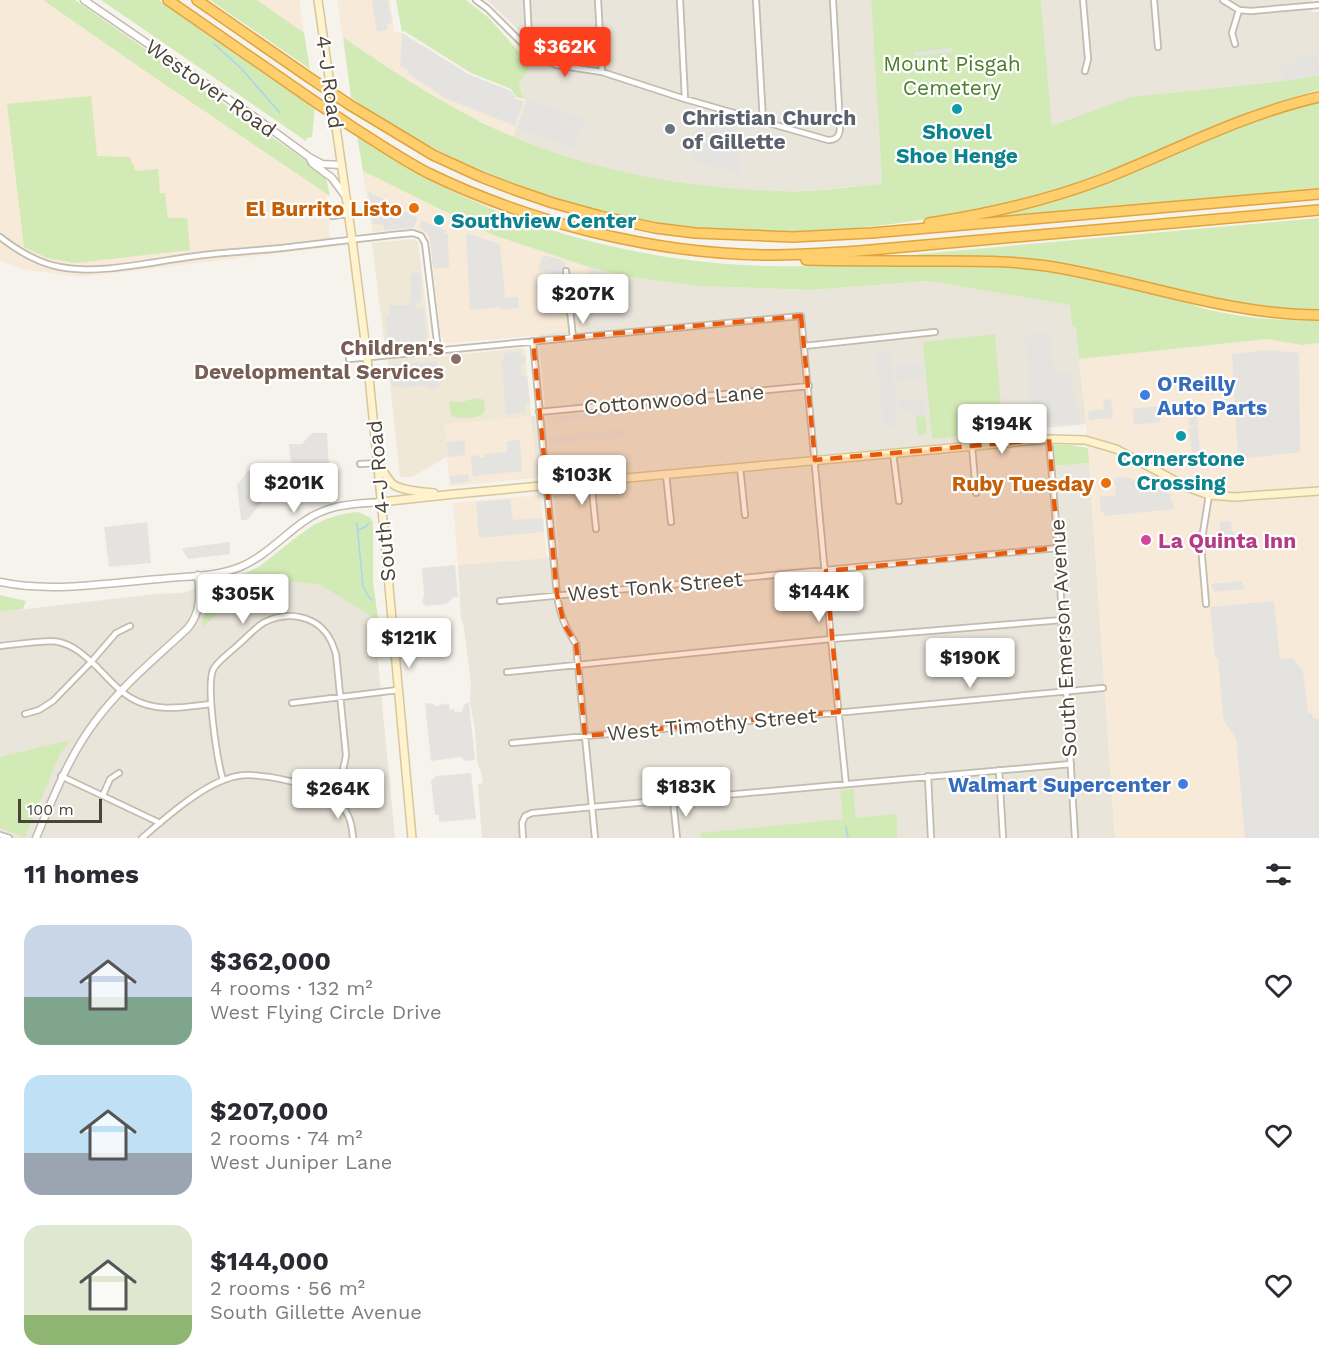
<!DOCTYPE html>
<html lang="en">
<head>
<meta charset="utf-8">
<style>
  :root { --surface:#fff; --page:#f7f7f7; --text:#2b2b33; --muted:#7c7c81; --accent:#fc3f1d }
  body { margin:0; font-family:"Work Sans",sans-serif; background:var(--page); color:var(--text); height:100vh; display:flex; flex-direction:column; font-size:22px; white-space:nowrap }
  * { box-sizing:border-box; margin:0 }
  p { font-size:20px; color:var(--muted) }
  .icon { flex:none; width:33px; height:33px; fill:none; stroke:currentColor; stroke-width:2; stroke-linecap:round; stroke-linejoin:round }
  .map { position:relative; height:838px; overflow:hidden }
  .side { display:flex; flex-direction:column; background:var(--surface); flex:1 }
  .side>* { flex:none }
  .scale { position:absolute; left:18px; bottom:15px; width:84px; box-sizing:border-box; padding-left:6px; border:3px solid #4b4439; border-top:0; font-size:16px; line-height:21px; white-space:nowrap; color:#4b4439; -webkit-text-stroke:4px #fff; paint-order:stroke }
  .price { position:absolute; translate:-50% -51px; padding:0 14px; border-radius:6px; background:#fff; color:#222; font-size:20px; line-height:39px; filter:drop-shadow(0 2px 3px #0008) }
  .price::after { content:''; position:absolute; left:50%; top:36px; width:18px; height:14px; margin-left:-9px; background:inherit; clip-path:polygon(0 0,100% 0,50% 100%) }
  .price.current { background:var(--accent); color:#fff }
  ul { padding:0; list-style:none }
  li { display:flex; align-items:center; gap:18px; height:150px; padding:0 24px }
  li span { display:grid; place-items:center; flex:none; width:168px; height:120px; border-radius:18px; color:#555 }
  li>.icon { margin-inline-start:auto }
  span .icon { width:72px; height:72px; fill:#fffc; stroke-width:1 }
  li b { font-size:26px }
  h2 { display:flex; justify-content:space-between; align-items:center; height:72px; padding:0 24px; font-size:26px }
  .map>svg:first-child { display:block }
  .residential { fill:#eae5da }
  .commercial { fill:#f7ead8 }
  .education { fill:#efe8d6 }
  .green { fill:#d2eab5 }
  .parking { fill:#e5e3e0 }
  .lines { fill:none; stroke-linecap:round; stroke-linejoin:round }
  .stream { stroke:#a9d4f2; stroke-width:1.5 }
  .minor-casing { stroke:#c2bbae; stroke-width:8 }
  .tertiary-casing { stroke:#c2bbae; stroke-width:9 }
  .secondary-casing { stroke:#d6c79b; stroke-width:10 }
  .motorway-casing { stroke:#e0a43c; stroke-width:12 }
  .minor { stroke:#fff; stroke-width:4.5 }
  .tertiary { stroke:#fff; stroke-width:6 }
  .secondary { stroke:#fff3cd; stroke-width:7 }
  .motorway { stroke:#ffcf6e; stroke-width:9 }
  .motorway-bridge-casing { stroke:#e0a43c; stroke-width:12; stroke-linecap:butt }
  .motorway-bridge { stroke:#ffcf6e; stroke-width:9 }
  .marked { fill:#e8590c; fill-opacity:0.2; stroke:#e8590c; stroke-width:4.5; stroke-dasharray:12 8; stroke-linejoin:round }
  .culture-dot { fill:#0f9aa8; stroke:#fff; stroke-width:2 }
  .worship-dot { fill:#6b7280; stroke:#fff; stroke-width:2 }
  .food-dot { fill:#e8710a; stroke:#fff; stroke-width:2 }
  .education-dot { fill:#8d6e63; stroke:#fff; stroke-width:2 }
  .shop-dot { fill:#3f7fe0; stroke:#fff; stroke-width:2 }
  .hotel-dot { fill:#d1479c; stroke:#fff; stroke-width:2 }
  .labels { text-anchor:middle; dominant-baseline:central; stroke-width:4.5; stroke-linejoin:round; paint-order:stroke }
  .park-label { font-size:21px; fill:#4a7f2a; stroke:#fff }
  .street-label { font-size:21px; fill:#4b4439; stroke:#fff }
  .worship-label { font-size:21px; font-weight:bold; fill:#5b616d; stroke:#fff; text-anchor:start }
  .culture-label { font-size:21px; font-weight:bold; fill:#0d838f; stroke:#fff }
  .food-label { font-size:21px; font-weight:bold; fill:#c56008; stroke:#fff; text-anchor:end }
  .education-label { font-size:21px; font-weight:bold; fill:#785e54; stroke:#fff; text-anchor:end }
  .shop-label { font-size:21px; font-weight:bold; fill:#366cbe; stroke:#fff; text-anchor:start }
  .hotel-label { font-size:21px; font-weight:bold; fill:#b23c85; stroke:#fff; text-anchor:start }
</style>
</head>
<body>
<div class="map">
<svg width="1319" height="838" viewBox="0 0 1319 838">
  <rect width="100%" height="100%" fill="#f6f3ec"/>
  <path class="residential" d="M487 0H871L882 184 805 191H758L704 186 635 176 588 164 536 146 513 137 525 101 519 85 540 50Z
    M1041 0H1311L1312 12H1319V75L1293 80 1130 97 1052 127Z
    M363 171 589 267 629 277 696 286 811 290 929 281 1071 305 1072 325 1076 327 1086 424 1004 432 1010 451 1052 447 1054 466 1089 463 1115 838H482L478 784 483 783 482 775 477 761 475 730 470 701 471 684 464 628 461 618 458 565 547 558H559L552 476 450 486 444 424 531 416 546 417 538 335 445 343 441 334 430 241 428 236 420 230 415 228 373 232Z
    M358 512 371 518 373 522V583L378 619H374L395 838H0V612L155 594 182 593 211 583 237 577 260 566 313 525 326 519 342 514Z"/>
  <path class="commercial" d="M0 0H43L145 71 330 196H326L331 247 82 277 22 269 0 260Z
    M257 0H299L304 33Z
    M337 0H390L394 31 402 33 470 75 511 91 516 99 521 101H525L513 137 459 111 399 76 343 37Z
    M363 171 491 234 589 267 586 330 445 343 441 334 430 241 428 236 420 230 415 228 373 232Z
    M1267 339 1302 345 1319 343V838H1115L1086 424 1079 359Z
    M531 416 538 477 450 486 444 424Z
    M540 495 547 558 458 565 453 503Z"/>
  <path class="education" d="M414 239 418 242 432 357 523 348V351L525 350 531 416 444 424 447 457 412 477H400L388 364 385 348 372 243Z"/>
  <path class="green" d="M43 0H75L325 174 330 196 145 71Z
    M101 0H159L315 107 312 137 307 138 306 141Z
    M210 0H257L304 33 310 69Z
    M396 0H466L489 18 519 52 534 60 519 85 524 99 516 97 511 89 471 73 404 31 402 32Z
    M871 0H1041L1052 126 1130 97 1293 80 1319 75V90C1288 99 1257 109 1227 121 1166 144 1109 175 1046 193 995 208 943 217 891 224 850 229 809 233 768 233 641 233 507 193 398 128 382 119 366 108 351 97L343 37C380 63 418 88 458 110 541 156 634 180 727 188 753 190 779 192 805 191 830 190 856 186 882 184Z
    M91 96 97 156 130 157 132 164 134 165V169L139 171 158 169 160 193H165L168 218H187L190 250 75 263 47 258 24 247 7 104Z
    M1319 101V188L1000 218 1002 213 1241 123 1292 108Z
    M357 136C475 218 622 262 766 266 859 268 952 258 1045 270 1086 275 1127 286 1167 297 1180 300 1192 305 1205 309 1242 318 1281 321 1319 321V343L1302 345 1267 339 1079 359 1076 328 1072 325 1070 305 929 281 811 290 696 286 629 277 589 267 491 234 363 171Z
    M1319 218V311C1282 310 1246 307 1210 299 1174 291 1139 279 1103 272 1039 259 974 260 910 257L920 254Z
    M995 334 1003 432 932 439 923 342Z
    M477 398 484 400 485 410 482 415C473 418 459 420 451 415L449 403 450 401 461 402Z
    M925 416 927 434 918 435 916 417Z
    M1055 445H1071L1088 448 1089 463 1054 466 1052 447Z
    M358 512 371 518 373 522V583L378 619 374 618 321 585 274 579 249 590 240 588 230 602 203 627 202 623C208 610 205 596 211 583 228 579 245 575 260 566 266 562 272 556 279 551 307 529 320 517 358 512Z
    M0 595 26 601 23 609 0 612Z
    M70 740 59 756 25 837 0 828V757Z
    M853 789 856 818 897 814V838H698L701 837V833L843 819 840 791Z"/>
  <path class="parking" d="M372 0H388L392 23 387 24 388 30 377 32Z
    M402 33 470 75 511 91 516 99 524 101 515 126 445 98 407 73 408 70 400 66Z
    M953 48 951 53 916 56 913 52Z
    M1317 53 1319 74 1284 81 1281 65 1296 64 1295 59Z
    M528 100 586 120 584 129 581 128 574 148 518 128Z
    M697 119 735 130 740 174 692 161Z
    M368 191 417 218 414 228 384 230 383 225 373 224Z
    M421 220 446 231 445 234H448L449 267 433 269 430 238 426 232 420 228Z
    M466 233 500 244 505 298 518 297 519 308 501 310 500 307 470 310Z
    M543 255 565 261V270H561L562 275 538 270Z
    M411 273H421V302L416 303 417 309 423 308 427 340 392 344V339H387L385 315H389V305H410Z
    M1050 333 1054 372 1071 371 1075 403 1078 405 1080 423 1033 427 1025 335Z
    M1267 350 1299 353 1300 452 1238 459 1232 354Z
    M891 351 898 426 895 427 883 426 876 353Z
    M520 352 521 357H526V361L521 363 522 376H527L530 402 525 404 526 412 506 414 501 359 505 358 504 353Z
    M437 361 439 388 427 389 426 385 400 388 398 386 392 387 390 365Z
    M920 364V368H924L925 374H922V379L896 381 895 366Z
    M923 399V403H926V416L914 417 913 410 899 412 898 401Z
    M1111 399 1113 418 1089 420 1088 411 1104 409 1103 400Z
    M1160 406 1161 417 1160 422 1134 425 1133 409Z
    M619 411V416L553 422 552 417Z
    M1197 416 1200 451 1192 452 1189 428 1194 427 1193 425 1189 426 1188 417Z
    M624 429 625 437 548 444V437Z
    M312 433H327L329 468 292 471 289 444H302Z
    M465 440V455L448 457 446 442Z
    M520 440 522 471 473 476 471 456 479 455 480 458 485 457V454L507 452V441Z
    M271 469V483L275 486 247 520H241L237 485 248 471Z
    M468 474 469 482 451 484 450 476Z
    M1138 476 1172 495 1170 499 1174 505 1175 509 1105 516 1104 512H1101L1100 497 1116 495 1114 478 1121 477 1136 480Z
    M510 499 513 520 543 518 544 532 479 538 476 502Z
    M1231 521 1232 531 1236 535 1237 542 1218 544 1220 522Z
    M147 522 151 563 109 567 104 527Z
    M230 542V554L188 559 182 549 184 548Z
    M455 565 458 597H453L447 604 426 606 422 602 424 594 422 568Z
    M1242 581 1245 589 1214 592 1211 584Z
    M1274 601 1280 659 1293 658 1303 671 1308 713H1312L1313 718H1319V838H1245L1236 739 1225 722 1223 717 1218 658H1215L1210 607Z
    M468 702H469L475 760 465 761 461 757 431 761 425 703 433 704 438 707 441 703 444 705 449 704 450 710 454 709 455 713 459 711 461 713 464 705Z
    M471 773 476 819 439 822V815H435L431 780 434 779 436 776Z"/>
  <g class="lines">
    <path class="stream" d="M214 44 241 68 280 113
      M357 523 363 587
      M358 530 365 527 369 523
      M364 588 368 596 372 600
      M846 827 848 838"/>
    <g class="minor-casing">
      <path id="minor" d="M476 0 488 9 524 45 556 65 602 72 685 99 828 140C837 140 840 136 840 126L833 0
        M598 0 602 72
        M680 0 685 99
        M756 0 763 121
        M1083 0 1088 59 1085 71
        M1154 0 1158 47
        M1223 0 1239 10 1251 11 1319 5
        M1235 44 1232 33 1239 10
        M524 45 529 38 527 0
        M332 216 348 214
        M0 237C18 251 37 263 60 267 100 275 155 261 196 256 224 252 253 251 282 248 326 243 369 237 413 233L421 236 425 243 438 350
        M566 271 573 338
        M533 341 557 595C560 615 565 627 576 644L592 807 1071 764
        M804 346 935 332
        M349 359 801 316 831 639 846 784
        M539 412 809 386
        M1049 439 1058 548 1075 838
        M972 446 976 493
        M893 453 899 501
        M360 464 378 463
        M740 467 745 515
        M666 474 671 522
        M591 481 596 529
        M500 601 1058 548
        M1206 604 1201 545 1209 495
        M0 646C13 645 49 639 59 642 75 646 85 656 97 667 107 677 118 691 131 698 156 713 184 707 211 704
        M507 672 831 639 1062 620
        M292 703 398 690
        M25 714 39 710 53 701 91 662 116 633 130 626
        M512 743 1103 688
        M999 770 1003 838
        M61 776 160 823
        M928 776 931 838
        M223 780C217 760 206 687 213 670 216 662 232 651 239 644 247 637 255 628 263 623 287 610 318 615 331 641 333 645 334 649 336 654L346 755C344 770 339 783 333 796
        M103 795 110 779 119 773
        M673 800 677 838
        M0 835 9 838
        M142 838C163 820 198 789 224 780 236 775 248 774 260 776 277 777 323 788 334 798 348 809 352 822 353 838
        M523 838 522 823 525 816 532 813 592 807 595 838"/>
    </g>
    <g class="tertiary-casing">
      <path id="tertiary" d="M84 0 253 116 309 157 322 164 342 165
        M309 157 312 163 332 178 346 197
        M0 582C52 593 106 583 159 579 185 576 216 577 240 567 264 557 282 537 303 522 328 504 352 504 381 502
        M36 838C53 798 68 758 94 723 120 687 156 658 188 628 201 612 200 595 198 575"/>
    </g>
    <g class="secondary-casing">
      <path id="secondary" d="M318 0 352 239 367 357 380 488 412 838
        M379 465C384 471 388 481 394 485 403 491 424 492 434 493
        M381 502 455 494 1049 439 1085 440 1116 449 1187 487 1209 495 1235 497 1319 491"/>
    </g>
    <g class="motorway-casing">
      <path id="motorway" d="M168 0 311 99
        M197 0 307 76
        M350 105 433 155 481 177 515 190 553 203 600 216 655 228 695 233 793 237 871 233 1319 194
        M354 128C378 143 403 160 428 173 531 223 654 254 768 255 798 255 829 253 859 251L1319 210
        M929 223C989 214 1049 200 1106 178 1176 150 1244 114 1319 97
        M806 260C853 261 900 261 947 261 980 261 1014 261 1047 266 1138 280 1225 315 1319 315"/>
    </g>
    <use href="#minor" class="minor"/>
    <use href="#tertiary" class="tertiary"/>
    <use href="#secondary" class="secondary"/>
    <use href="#motorway" class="motorway"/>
    <g class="motorway-bridge-casing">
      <path id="motorway-bridge" d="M307 76 350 105
        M311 99 354 128"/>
    </g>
    <use href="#motorway-bridge" class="motorway-bridge"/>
  </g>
  <path class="marked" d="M801 316 815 460 1049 439 1058 548 826 571 839 712 585 736 576 644 564 624 557 595 533 341Z"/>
  <g class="culture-dot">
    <circle cx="957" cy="109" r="6"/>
    <circle cx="439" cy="220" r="6"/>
    <circle cx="1181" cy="436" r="6"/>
  </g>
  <circle class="worship-dot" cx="670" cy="129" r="6"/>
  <g class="food-dot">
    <circle cx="414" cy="208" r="6"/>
    <circle cx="1106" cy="483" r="6"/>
  </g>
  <circle class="education-dot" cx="456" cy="359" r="6"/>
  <g class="shop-dot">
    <circle cx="1145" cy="395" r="6"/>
    <circle cx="1183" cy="784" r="6"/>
  </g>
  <circle class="hotel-dot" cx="1146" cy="540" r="6"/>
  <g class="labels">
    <g class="park-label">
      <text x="952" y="63">Mount Pisgah<tspan x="952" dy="24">Cemetery</tspan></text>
    </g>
    <g class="street-label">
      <text transform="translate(330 82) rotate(82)">4-J Road</text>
      <text transform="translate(211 88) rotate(35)">Westover Road</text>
      <text transform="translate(674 399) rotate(-5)">Cottonwood Lane</text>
      <text transform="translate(381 501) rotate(-95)">South 4-J Road</text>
      <text transform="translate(655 586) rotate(-5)">West Tonk Street</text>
      <text transform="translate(1063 638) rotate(-93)">South Emerson Avenue</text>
      <text transform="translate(712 724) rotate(-5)">West Timothy Street</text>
    </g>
    <g class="worship-label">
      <text x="682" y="117">Christian Church<tspan x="682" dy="24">of Gillette</tspan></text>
    </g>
    <g class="culture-label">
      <text x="957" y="131">Shovel<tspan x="957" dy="24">Shoe Henge</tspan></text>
      <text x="451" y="220" text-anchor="start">Southview Center</text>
      <text x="1181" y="458">Cornerstone<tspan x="1181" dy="24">Crossing</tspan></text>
    </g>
    <g class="food-label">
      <text x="402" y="208">El Burrito Listo</text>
      <text x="1094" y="483">Ruby Tuesday</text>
    </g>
    <g class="education-label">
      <text x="444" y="347">Children's<tspan x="444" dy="24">Developmental Services</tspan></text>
    </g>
    <g class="shop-label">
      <text x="1157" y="383">O'Reilly<tspan x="1157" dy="24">Auto Parts</tspan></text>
      <text x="1171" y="784" text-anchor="end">Walmart Supercenter</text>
    </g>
    <g class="hotel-label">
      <text x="1158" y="540">La Quinta Inn</text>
    </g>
  </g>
</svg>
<div class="scale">100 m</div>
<b class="price current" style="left:565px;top:78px">$362K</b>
<b class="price" style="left:583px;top:325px">$207K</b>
<b class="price" style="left:1002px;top:455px">$194K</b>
<b class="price" style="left:582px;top:506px">$103K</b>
<b class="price" style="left:294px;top:514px">$201K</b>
<b class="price" style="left:819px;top:623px">$144K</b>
<b class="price" style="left:243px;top:625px">$305K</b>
<b class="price" style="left:409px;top:669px">$121K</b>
<b class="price" style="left:970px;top:689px">$190K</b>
<b class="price" style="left:686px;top:818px">$183K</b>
<b class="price" style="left:338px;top:820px">$264K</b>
</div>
<section class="side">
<h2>11 homes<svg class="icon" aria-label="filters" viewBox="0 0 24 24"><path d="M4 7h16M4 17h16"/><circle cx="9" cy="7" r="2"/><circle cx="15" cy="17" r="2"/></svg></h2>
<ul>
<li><span style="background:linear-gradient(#c9d6e8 60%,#7fa58c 0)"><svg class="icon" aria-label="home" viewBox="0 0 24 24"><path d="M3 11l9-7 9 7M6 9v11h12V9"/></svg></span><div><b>$362,000</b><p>4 rooms · 132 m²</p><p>West Flying Circle Drive</p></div><svg class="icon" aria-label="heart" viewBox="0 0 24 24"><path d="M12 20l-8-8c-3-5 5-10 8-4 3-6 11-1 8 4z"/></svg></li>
<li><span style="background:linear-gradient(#bfe0f5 65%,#9aa5b1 0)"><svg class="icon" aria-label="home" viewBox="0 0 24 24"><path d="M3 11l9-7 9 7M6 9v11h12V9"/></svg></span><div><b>$207,000</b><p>2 rooms · 74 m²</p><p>West Juniper Lane</p></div><svg class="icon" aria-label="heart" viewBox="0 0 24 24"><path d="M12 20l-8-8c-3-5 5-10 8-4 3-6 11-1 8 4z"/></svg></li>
<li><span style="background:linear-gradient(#dfe7d0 75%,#8fb573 0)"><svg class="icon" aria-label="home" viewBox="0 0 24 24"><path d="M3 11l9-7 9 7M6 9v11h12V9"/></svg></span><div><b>$144,000</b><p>2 rooms · 56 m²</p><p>South Gillette Avenue</p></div><svg class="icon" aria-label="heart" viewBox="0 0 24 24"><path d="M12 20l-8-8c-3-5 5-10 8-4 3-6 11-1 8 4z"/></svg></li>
</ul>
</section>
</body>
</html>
